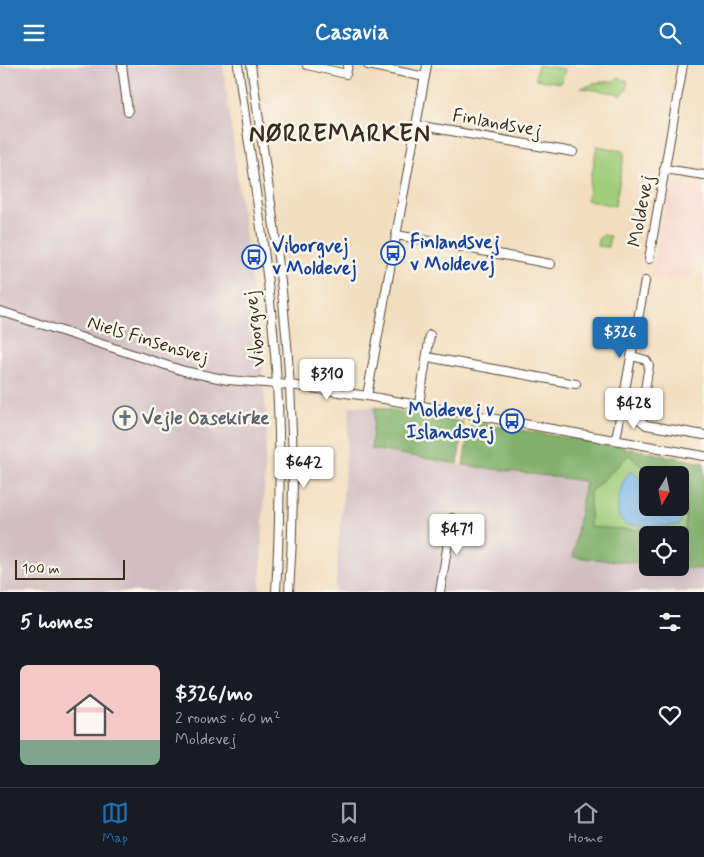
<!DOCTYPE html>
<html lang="en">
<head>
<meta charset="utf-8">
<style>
  :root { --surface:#171b24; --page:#242831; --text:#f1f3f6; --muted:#9ea1a6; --line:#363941; --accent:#1f6fb2 }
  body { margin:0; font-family:Mynerve,sans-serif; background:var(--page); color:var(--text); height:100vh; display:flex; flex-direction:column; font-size:19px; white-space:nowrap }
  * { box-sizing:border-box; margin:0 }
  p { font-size:16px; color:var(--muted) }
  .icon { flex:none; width:28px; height:28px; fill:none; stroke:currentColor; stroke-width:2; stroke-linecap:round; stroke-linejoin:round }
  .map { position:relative; height:527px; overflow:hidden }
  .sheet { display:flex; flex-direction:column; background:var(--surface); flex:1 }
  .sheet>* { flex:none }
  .needle { width:32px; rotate:190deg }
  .controls { position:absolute; left:639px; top:401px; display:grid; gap:10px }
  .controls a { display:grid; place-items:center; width:50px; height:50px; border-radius:8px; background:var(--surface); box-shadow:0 5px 20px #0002; font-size:25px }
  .scale { position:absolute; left:15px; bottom:12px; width:110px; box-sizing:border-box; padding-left:5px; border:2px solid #3b2a1e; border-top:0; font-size:14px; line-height:18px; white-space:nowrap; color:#3b2a1e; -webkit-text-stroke:4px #fbf7ec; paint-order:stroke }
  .price { position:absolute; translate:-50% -42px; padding:0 11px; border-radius:5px; background:#fff; color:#222; font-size:16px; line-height:32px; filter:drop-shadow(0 1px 2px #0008) }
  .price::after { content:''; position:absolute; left:50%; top:30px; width:15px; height:11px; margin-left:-8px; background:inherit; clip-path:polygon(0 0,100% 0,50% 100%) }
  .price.selected { background:var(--accent); color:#fff }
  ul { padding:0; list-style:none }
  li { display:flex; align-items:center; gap:15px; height:125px; padding:0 20px }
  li+li { border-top:1px solid var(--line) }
  li span { display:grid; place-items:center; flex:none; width:140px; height:100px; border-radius:8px; color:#555 }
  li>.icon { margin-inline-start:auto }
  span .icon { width:60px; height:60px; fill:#fffc; stroke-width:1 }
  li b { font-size:21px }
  h2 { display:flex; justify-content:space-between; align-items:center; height:60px; padding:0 20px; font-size:21px }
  header { display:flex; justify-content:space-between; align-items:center; height:65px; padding:0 20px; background:var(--accent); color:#fff; font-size:22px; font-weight:800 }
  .tab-bar { display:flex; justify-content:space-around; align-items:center; height:70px; border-top:1px solid var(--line); background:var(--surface); font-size:14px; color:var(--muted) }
  .tab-bar a { display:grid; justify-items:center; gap:2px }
  .tab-bar .selected { color:var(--accent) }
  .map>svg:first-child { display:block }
  .built { fill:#f7d0c9 }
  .industrial { fill:#d2bec1 }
  .green { fill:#a0cd7b; stroke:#6e7c4c }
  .forest { fill:#80b06b; stroke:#5e6d44; fill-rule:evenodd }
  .water { fill:#7ebbf1; stroke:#5c7288 }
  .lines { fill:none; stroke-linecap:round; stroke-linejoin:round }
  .minor-casing { stroke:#564536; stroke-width:10 }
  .minor { stroke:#fff; stroke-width:8 }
  .labels { text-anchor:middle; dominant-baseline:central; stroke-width:5; stroke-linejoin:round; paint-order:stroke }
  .street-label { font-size:19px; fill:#3b2a1e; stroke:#fbf7ec }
  .transit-label { font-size:19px; font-weight:bold; fill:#164399; stroke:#fbf7ec; text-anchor:start }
  .worship-label { font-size:19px; font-weight:bold; fill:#5b616d; stroke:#fbf7ec; text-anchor:start }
  .district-label { font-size:24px; font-weight:bold; letter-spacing:1px; fill:#3b2a1e; stroke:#fbf7ec }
</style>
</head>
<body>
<header><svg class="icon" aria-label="menu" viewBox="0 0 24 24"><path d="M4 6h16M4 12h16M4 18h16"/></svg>Casavia<svg class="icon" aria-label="search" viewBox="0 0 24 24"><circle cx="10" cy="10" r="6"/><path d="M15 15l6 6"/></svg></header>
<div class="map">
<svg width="704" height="527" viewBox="0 0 704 527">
  <rect width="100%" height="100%" fill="#fbf7ec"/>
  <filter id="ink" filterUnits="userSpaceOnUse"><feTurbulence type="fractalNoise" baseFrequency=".02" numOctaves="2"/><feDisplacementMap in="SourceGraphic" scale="10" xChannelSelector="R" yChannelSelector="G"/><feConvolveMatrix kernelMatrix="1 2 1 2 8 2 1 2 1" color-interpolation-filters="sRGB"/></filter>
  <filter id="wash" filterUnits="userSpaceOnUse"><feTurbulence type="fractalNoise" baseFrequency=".0096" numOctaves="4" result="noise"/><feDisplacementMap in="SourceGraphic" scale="20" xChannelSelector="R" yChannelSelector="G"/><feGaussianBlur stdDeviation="1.12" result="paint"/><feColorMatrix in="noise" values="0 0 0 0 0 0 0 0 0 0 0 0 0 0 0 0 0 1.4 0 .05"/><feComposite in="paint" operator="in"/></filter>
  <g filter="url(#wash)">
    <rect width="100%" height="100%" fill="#f2debf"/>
    <path class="built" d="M671 116 704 123V192L689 215 652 212Z"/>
    <path class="industrial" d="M0 0H223L261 291 267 356 260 527H0Z
      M350 341 375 342 372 384 463 400 585 416 573 492 647 499 648 502 704 504V527H335Z"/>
    <path class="green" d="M538 0 565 4 562 16 559 18 535 14Z
      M618 12H620L623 15H627L628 18 626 22 628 24 621 31 616 28 581 23 591 20 593 18 615 16Z
      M597 81 625 86 615 141 587 135Z
      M602 170 610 171 608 182 597 181 598 174Z
      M629 390 652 410H648V442H680V435L686 440 685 468 590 462V427Z"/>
    <path class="forest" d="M375 342 463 357 458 399 371 384Z
      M472 357 617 381 704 398V504L679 503 680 470H648L647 499 573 492 585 416 463 400 468 369ZM629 390 652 410H680V435L686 440 685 468 590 462V427Z"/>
    <path class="water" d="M632 406 647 420 648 442 679 443C682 449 683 453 679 460L672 461 627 460C624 457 620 455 619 451 616 439 621 412 632 406Z"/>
  </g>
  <g filter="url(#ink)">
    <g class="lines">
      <g class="minor-casing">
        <path id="minor" d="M122 0 128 47
          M238 0C252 106 271 212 277 319 281 388 280 458 276 527
          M251 0C262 79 275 157 283 236 293 332 296 431 289 527
          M307 0 346 9 348 0
          M368 0 425 12
          M416 60 573 87
          M664 104 704 110
          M397 170 551 199
          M649 194 683 0
          M0 246 184 306 228 315 290 320 367 331 704 391
          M632 291 646 295 649 300 640 355 646 360 704 370
          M427 292 576 319
          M367 331 427 0
          M419 339 430 270
          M616 374 645 216
          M440 527 452 453"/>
      </g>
      <use href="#minor" class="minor"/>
    </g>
  </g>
  <defs>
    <g id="bus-ring" transform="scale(1.25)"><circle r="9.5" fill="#fbf7ec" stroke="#1a4fb4" stroke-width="1.5"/><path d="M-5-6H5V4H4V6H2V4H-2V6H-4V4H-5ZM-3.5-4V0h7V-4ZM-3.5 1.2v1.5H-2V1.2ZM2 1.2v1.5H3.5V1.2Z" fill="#1a4fb4"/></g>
    <g id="church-ring" transform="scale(1.25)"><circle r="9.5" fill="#fbf7ec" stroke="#6b7280" stroke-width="1.5"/><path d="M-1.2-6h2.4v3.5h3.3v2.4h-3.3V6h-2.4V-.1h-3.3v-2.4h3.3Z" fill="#6b7280"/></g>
  </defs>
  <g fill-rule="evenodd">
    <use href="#bus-ring" x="393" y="188"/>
    <use href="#bus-ring" x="254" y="192"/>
    <use href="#church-ring" x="125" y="353"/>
    <use href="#bus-ring" x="512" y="356"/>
  </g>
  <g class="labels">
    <g class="street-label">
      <text transform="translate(497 58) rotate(10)">Finlandsvej</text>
      <text transform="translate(641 146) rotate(-80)">Moldevej</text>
      <text transform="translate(255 264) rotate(-96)">Viborgvej</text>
      <text transform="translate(148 275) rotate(17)">Niels Finsensvej</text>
    </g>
    <g class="transit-label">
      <text x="410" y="177">Finlandsvej<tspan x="410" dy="22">v Moldevej</tspan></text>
      <text x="272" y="181">Viborgvej<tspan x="272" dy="22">v Moldevej</tspan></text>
      <text x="494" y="345" text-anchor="end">Moldevej v<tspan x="494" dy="22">Islandsvej</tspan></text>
    </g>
    <g class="worship-label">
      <text x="142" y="353">Vejle Oasekirke</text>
    </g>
    <g class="district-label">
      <text x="340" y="69">NØRREMARKEN</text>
    </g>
  </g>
</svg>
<div class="controls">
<a><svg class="needle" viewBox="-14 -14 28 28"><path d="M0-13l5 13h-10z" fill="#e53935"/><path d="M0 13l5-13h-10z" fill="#9ea1a6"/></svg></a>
<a><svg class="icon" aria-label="locate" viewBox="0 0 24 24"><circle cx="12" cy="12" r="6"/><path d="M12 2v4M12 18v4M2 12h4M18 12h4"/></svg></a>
</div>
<div class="scale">100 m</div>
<b class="price selected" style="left:620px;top:294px">$326</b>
<b class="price" style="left:327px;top:336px">$310</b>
<b class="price" style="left:634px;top:365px">$428</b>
<b class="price" style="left:304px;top:424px">$642</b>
<b class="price" style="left:457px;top:491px">$471</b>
</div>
<section class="sheet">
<h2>5 homes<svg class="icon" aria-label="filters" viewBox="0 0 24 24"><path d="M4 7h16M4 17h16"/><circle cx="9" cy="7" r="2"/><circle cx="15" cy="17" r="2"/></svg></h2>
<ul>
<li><span style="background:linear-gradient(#f6c9c9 75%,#7fa58c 0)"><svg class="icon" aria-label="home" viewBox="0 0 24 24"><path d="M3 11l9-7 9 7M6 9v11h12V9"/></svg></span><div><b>$326/mo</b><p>2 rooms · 60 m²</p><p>Moldevej</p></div><svg class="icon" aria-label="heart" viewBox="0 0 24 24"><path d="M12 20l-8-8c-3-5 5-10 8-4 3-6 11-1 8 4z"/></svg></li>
</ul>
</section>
<nav class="tab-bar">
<a class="selected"><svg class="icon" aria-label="map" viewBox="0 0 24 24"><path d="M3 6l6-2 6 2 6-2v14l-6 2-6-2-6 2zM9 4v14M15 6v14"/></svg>Map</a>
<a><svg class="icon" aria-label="saved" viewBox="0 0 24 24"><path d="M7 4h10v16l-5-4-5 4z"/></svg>Saved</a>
<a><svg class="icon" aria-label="home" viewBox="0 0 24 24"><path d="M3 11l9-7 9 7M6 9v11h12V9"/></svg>Home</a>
</nav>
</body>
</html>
